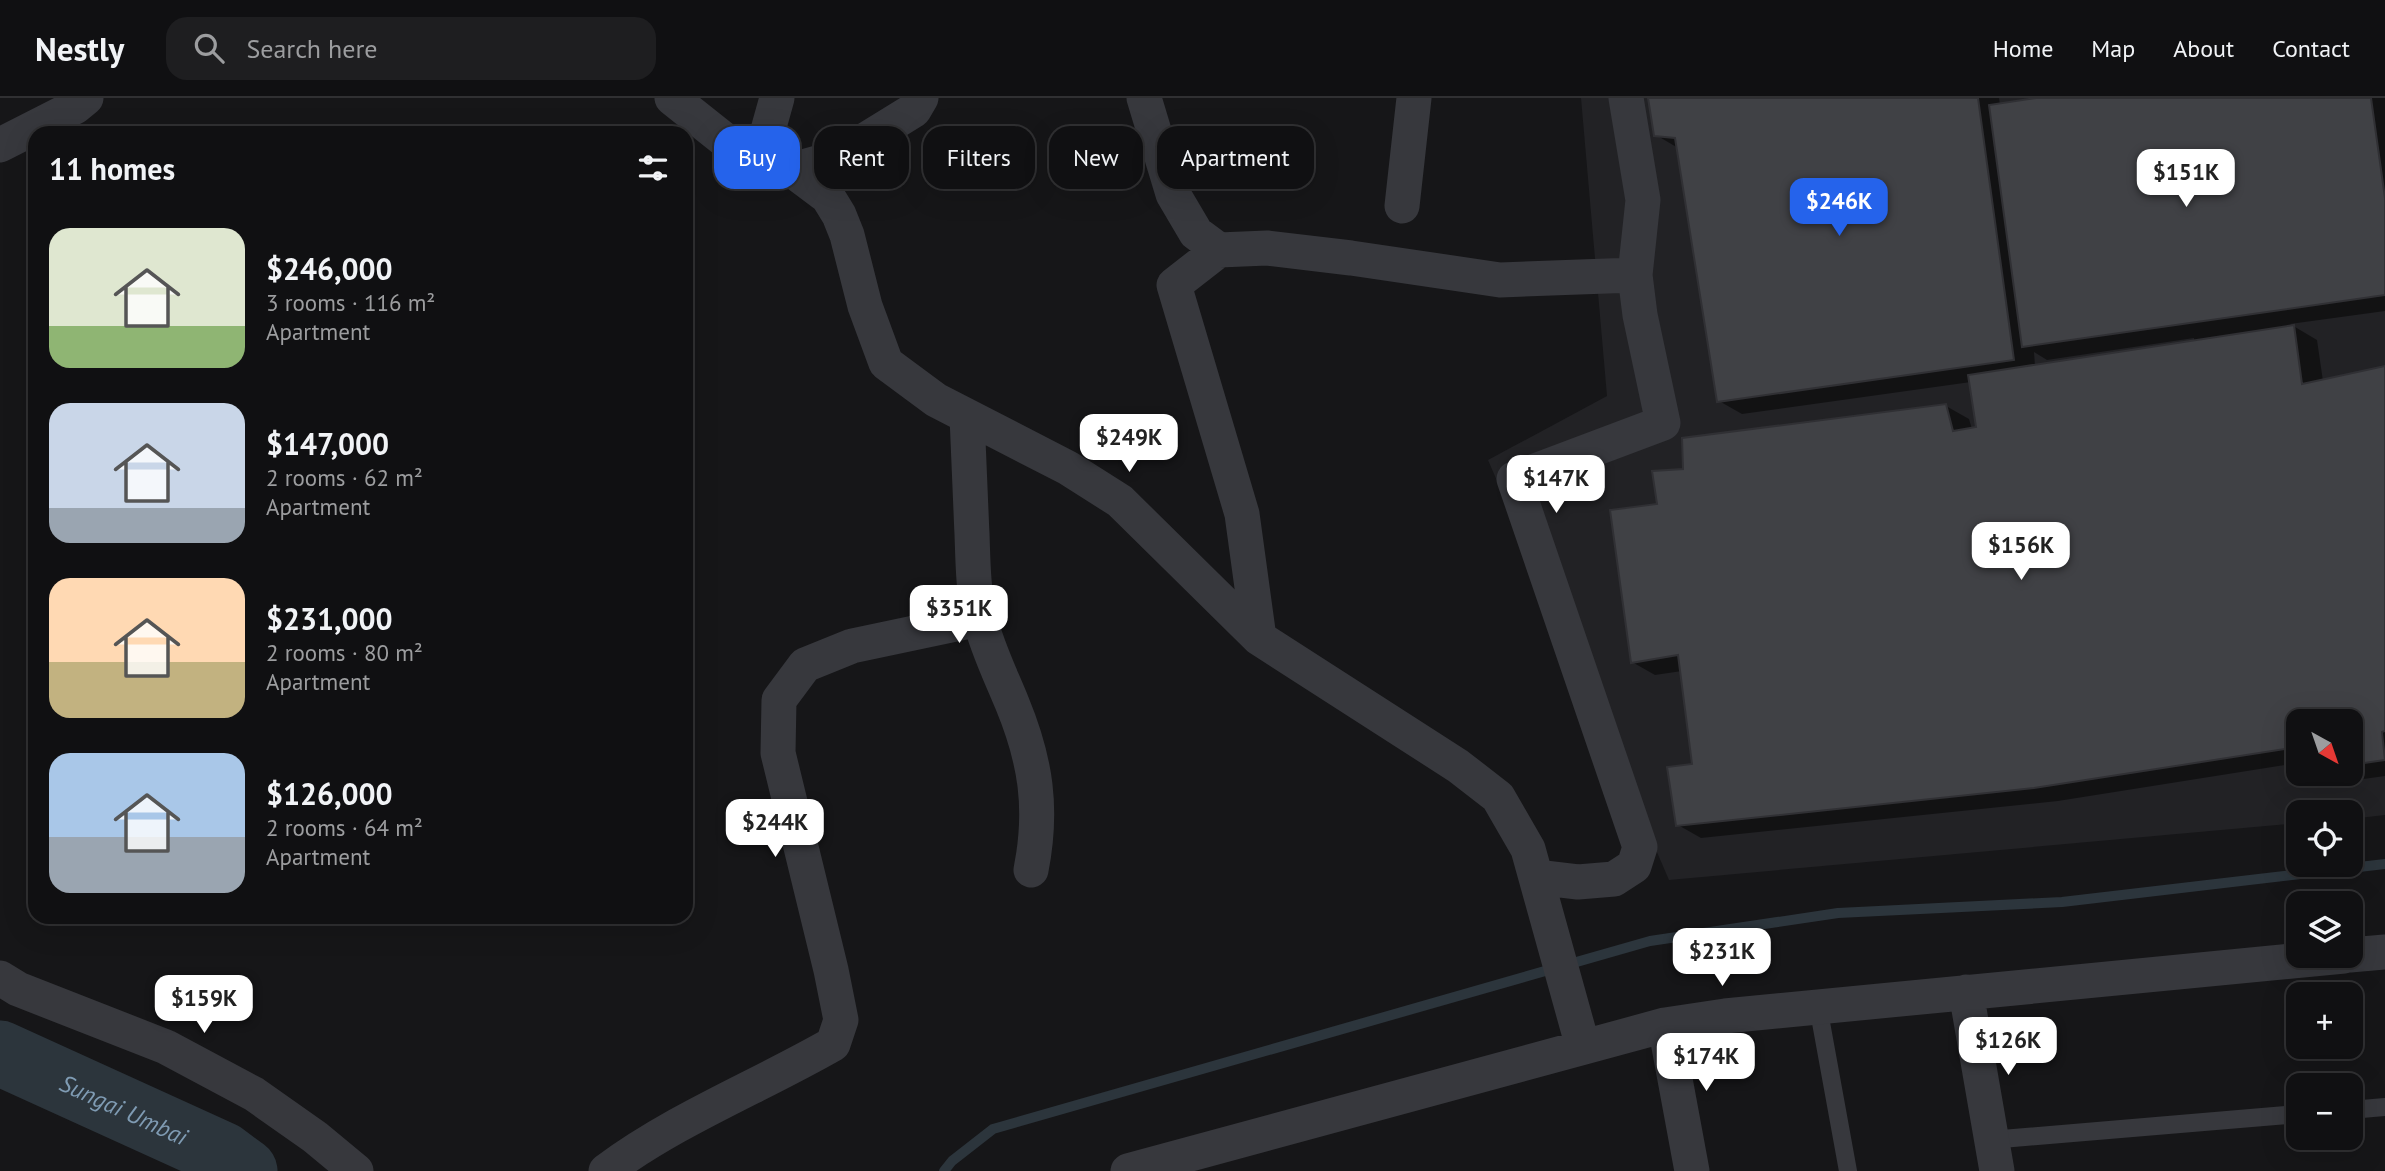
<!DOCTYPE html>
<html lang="en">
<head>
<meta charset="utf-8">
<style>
  :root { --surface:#101012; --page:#1e1e20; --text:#f1f3f6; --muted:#9c9d9f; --line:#303032; --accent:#2563eb }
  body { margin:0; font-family:"PT Sans",sans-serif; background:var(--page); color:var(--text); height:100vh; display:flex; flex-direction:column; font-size:26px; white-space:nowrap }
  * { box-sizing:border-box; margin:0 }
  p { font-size:23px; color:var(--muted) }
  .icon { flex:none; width:38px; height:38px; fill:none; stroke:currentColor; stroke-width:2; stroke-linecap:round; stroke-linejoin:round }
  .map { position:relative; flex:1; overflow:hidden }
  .drawer { position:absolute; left:28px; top:28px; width:665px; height:798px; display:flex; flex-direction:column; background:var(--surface); border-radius:21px; box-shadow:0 7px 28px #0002,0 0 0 2px var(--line) }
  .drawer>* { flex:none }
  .top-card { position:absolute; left:714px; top:28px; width:665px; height:63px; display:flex; gap:14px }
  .needle { width:46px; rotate:140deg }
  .buttons { position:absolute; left:2286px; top:611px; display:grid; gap:14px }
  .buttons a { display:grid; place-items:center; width:77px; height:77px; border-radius:14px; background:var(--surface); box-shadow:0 7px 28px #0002,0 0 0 2px var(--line); font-size:35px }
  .price { position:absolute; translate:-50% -60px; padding:0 16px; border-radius:14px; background:#fff; color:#222; font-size:23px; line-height:46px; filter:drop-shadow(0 2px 4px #0008) }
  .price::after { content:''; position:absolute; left:50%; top:42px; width:21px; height:16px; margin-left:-10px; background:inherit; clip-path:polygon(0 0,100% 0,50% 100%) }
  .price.active { background:var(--accent); color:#fff }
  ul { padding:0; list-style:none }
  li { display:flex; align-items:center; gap:21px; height:175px; padding:0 21px }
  li span { display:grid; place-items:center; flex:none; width:196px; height:140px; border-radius:21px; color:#555 }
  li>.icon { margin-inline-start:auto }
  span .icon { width:84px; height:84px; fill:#fffc; stroke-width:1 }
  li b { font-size:30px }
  h2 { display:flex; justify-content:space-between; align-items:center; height:84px; padding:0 21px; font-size:30px }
  .tag { padding:0 24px; border-radius:21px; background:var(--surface); box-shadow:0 7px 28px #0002,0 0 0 2px var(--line); font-size:24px; line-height:63px }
  .tag.active { background:var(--accent); color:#fff }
  header { display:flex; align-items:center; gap:42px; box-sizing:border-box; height:98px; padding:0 35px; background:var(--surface); border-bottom:2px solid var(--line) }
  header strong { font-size:33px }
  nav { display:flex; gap:38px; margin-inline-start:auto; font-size:24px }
  .search { width:490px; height:63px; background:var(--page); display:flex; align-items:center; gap:18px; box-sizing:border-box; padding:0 24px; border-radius:21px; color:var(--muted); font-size:26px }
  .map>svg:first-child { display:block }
  .built { fill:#222225; fill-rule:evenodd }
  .shadow { fill:#0007; fill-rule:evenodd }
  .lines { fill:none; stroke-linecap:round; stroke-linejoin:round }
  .stream { stroke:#2c353c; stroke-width:10 }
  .river { stroke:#2c353c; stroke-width:65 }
  .building { fill:#404145; stroke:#303034; stroke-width:2 }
  .lane { stroke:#37383d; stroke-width:18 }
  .street { stroke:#37383d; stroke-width:35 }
  .labels { text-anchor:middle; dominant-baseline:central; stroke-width:6; stroke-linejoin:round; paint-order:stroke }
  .water-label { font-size:24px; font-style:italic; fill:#7f9bb3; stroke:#111113 }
</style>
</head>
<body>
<header>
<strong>Nestly</strong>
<div class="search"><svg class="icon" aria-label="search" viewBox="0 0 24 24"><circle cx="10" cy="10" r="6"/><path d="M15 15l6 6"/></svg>Search here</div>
<nav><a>Home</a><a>Map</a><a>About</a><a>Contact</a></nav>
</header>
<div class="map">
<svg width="2385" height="1073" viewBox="0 0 2385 1073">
  <rect width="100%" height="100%" fill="#161618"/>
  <path class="built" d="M1581 0H2385V717L2350 721V714H2298V725L1669 782 1488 362 1607 298ZM2298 623H2350V676H2298Z"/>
  <path class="shadow" d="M1650 0H1999L2000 7 2048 0H2385V213L2290 226 2317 242 2323 283 2385 270V678L2349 683 2337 676H2350V623H2298V665L2058 703 1701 740 1678 727 1694 667 1682 573 1655 577 1632 564 1658 408 1685 373 1946 308 1969 321 1972 331 1978 330 1971 284 1742 316 1719 303 1678 50 1656 37ZM2194 240V244L2035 268 2034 254 2047 262Z"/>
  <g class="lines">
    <path class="stream" d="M944 1073 952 1063 993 1031 1650 843 1838 815 2062 804 2385 766"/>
    <path class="river" id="s1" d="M0 955 222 1056 245 1073"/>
  </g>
  <path class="building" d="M1648 0H1978L2014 262 1717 304 1675 40 1654 38Z
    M2036 0H2371L2385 100V197L2022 249 1989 7Z
    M2294 227 2302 286 2385 268V633L2382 634 2385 662 2350 667V623H2298V649L2034 690 1676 728 1667 669 1692 666 1678 557 1631 565 1610 412 1657 406 1652 373 1683 371 1682 340 1946 306 1953 333 1976 329 1968 277Z"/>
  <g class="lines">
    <path class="lane" d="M1818 908 1848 1073
      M2350 1012 2385 1009
      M1990 1042 2298 1016"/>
    <path class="street" d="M672 0 731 47 760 61 792 72 828 99 839 117 847 137 865 208 886 265 936 302 1068 370 1120 403 1259 540 1458 668 1498 699 1528 751 1583 949
      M1144 0 1173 96 1196 135 1219 152 1267 150 1351 160 1500 182 1635 177
      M0 47 75 9 86 0
      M760 61 777 0
      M792 72 838 59 914 12 921 0
      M1402 108 1414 0
      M1219 152 1174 187 1242 416 1259 540
      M967 318C969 358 970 397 972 436 973 464 973 493 980 521 987 550 1001 578 1012 605 1036 663 1043 711 1031 772
      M1536 779 1578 784 1614 781 1634 768 1640 749 1514 381 1663 325 1640 217 1635 177 1643 102 1626 0
      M2350 857 2385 854
      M0 880 18 891 166 949 254 996 315 1039 356 1073
      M1966 894 1997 1073
      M1665 927 1692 1073
      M606 1073C676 1021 758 989 833 946L841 922 831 872 778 655 779 602 805 567 852 548 980 521
      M1128 1073 1665 927 1725 918 2344 858"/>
  </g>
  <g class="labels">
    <g class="water-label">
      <text stroke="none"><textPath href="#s1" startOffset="136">Sungai Umbai</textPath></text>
    </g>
  </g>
</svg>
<div class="buttons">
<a><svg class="needle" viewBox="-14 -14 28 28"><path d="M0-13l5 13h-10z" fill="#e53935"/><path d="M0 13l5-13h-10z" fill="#9c9d9f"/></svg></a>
<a><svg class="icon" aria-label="locate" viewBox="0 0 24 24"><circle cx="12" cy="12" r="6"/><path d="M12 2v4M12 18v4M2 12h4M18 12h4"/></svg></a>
<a><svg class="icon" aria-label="layers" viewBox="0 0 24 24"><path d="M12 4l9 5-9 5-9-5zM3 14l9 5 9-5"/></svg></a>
<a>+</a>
<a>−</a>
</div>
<b class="price" style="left:2186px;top:111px">$151K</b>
<b class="price active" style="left:1839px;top:140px">$246K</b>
<b class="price" style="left:1129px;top:376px">$249K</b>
<b class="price" style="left:1556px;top:417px">$147K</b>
<b class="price" style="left:2021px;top:484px">$156K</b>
<b class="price" style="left:959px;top:547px">$351K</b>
<b class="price" style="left:775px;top:761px">$244K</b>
<b class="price" style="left:1722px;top:890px">$231K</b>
<b class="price" style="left:204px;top:937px">$159K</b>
<b class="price" style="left:2008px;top:979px">$126K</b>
<b class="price" style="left:1706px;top:995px">$174K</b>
<div class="top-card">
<a class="tag active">Buy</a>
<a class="tag">Rent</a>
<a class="tag">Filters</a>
<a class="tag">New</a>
<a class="tag">Apartment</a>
</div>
<section class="drawer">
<h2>11 homes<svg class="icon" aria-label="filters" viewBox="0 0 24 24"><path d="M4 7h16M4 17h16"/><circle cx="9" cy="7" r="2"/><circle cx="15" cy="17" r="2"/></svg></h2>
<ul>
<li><span style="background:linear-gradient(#dfe7d0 70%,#8fb573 0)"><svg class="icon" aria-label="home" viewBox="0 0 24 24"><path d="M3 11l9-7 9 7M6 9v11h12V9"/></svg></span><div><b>$246,000</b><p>3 rooms · 116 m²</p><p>Apartment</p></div></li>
<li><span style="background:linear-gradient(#c9d6e8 75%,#9aa5b1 0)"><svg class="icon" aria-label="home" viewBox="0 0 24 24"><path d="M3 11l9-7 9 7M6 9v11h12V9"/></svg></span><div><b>$147,000</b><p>2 rooms · 62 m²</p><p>Apartment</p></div></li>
<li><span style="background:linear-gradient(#ffd9b3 60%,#c2b280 0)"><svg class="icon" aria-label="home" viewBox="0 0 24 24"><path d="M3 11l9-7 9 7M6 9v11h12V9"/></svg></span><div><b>$231,000</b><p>2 rooms · 80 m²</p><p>Apartment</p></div></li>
<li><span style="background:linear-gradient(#a9c7e8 60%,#9aa5b1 0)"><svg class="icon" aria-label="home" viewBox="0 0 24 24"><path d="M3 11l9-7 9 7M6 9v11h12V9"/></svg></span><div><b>$126,000</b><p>2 rooms · 64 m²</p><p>Apartment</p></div></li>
</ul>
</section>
</div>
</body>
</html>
